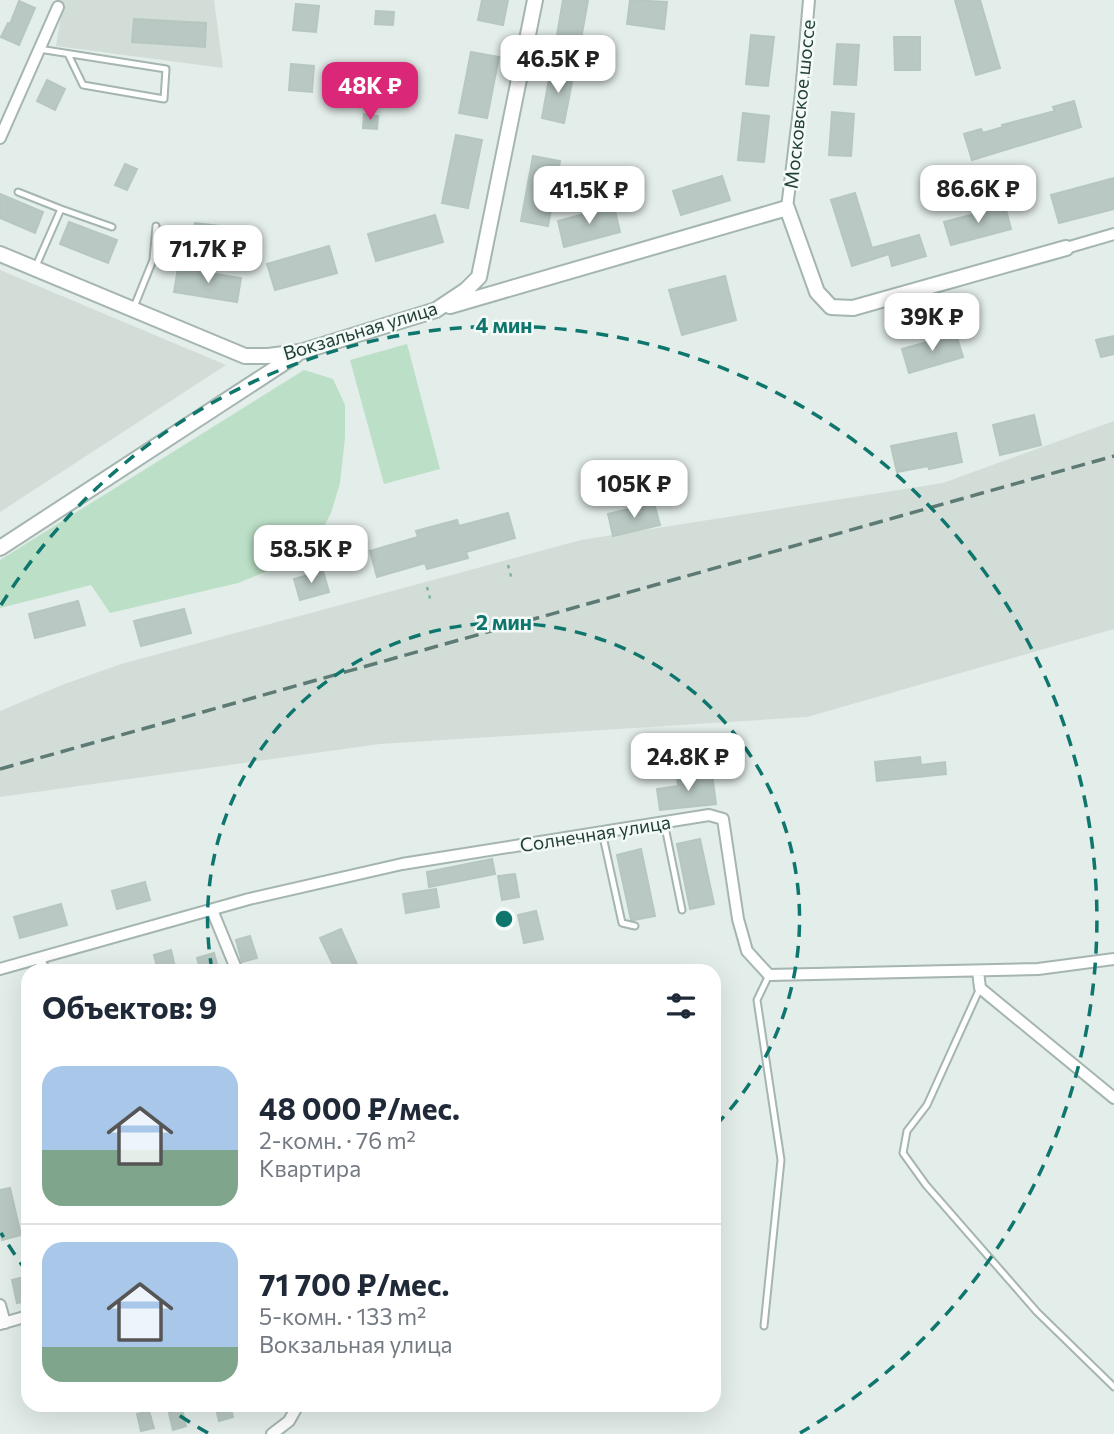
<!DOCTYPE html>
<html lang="ru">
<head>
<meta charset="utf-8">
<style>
  :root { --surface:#fff; --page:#f6f6f7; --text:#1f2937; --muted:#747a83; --line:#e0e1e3; --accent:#db2777 }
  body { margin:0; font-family:Commissioner,sans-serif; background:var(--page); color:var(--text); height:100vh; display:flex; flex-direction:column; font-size:26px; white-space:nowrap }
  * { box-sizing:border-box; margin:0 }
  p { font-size:23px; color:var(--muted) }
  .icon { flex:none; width:38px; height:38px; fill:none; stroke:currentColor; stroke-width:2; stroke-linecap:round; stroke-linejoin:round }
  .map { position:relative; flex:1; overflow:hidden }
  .drawer { position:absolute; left:21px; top:964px; width:700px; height:448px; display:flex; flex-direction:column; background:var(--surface); border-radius:21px; box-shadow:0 7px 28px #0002 }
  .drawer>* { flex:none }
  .price { position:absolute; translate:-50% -60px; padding:0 16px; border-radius:14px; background:#fff; color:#222; font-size:23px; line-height:46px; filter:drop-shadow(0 2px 4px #0008) }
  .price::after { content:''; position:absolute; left:50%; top:42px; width:21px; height:16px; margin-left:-10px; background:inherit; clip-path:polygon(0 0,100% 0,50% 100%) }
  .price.current { background:var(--accent); color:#fff }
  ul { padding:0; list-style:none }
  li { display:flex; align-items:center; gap:21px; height:175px; padding:0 21px }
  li+li { border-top:2px solid var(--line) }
  li span { display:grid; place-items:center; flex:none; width:196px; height:140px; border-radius:21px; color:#555 }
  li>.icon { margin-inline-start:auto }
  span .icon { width:84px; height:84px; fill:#fffc; stroke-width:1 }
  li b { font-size:30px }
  h2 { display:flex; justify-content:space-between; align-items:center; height:84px; padding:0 21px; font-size:30px }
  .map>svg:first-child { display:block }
  .built { fill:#d2ddd8 }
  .green { fill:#bcdfc7 }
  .building { fill:#b9c8c2; stroke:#b6c7c0; stroke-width:2 }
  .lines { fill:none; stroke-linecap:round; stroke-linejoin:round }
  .service-casing { stroke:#a5b5b0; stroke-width:9 }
  .minor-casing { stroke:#a5b5b0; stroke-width:14 }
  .tertiary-casing { stroke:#a5b5b0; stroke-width:18 }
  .path { stroke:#83b2a4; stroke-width:2.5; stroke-dasharray:3.5 5; stroke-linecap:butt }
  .service { stroke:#fff; stroke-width:5 }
  .minor { stroke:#fff; stroke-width:10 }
  .tertiary { stroke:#fff; stroke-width:14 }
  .rail { stroke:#5d7b74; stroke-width:3.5; stroke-dasharray:14 7; stroke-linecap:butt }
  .ring { fill:none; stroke:#0f766e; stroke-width:3.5; stroke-dasharray:12 9 }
  .labels { text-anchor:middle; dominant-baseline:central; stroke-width:5; stroke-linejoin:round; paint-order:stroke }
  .street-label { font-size:19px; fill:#223f38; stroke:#f4faf7 }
  .centre { fill:#0f766e; stroke:#f4faf7; stroke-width:3.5 }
  .ring-label { font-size:21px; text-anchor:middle; font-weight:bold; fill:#0f766e; stroke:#f4faf7; stroke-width:5; stroke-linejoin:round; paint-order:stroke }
</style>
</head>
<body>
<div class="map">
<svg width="1114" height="1434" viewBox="0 0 1114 1434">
  <rect width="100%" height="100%" fill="#e3ede9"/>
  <path class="built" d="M54 0H214L223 68 56 46 63 3Z
    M0 270 226 365 0 512Z
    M1114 421V629L807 717 380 744 0 797V711L62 685 121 664 581 540 943 483Z"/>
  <path class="green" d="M407 344 440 469 384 484 350 360Z
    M304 370 333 379 345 405V438L340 483 331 513 310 554 238 583 110 613 91 585 0 608V560Z"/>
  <path class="building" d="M482 0H508L503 25 478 20Z
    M563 0H588L580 45 556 41Z
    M630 0 667 2 664 29 627 24Z
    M955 0H980L1000 68 976 75Z
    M19 1 35 8 19 45 1 37 8 23 10 24Z
    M296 4 319 6 316 32 293 30Z
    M376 11 394 12 393 25 375 24Z
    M134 19 206 23 205 47 132 42Z
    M751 35 774 37 768 86 746 84Z
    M894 37H920V70H895Z
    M837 44 859 45 856 85 834 84Z
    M471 52 499 57 487 118 459 113Z
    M291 64 314 66 312 92 289 90Z
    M551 68 574 72 564 123 542 118Z
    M375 73 392 74 391 89 374 87Z
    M47 80 65 89 55 110 37 101Z
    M1074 101 1081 127 972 160 964 134 981 129 983 133 1003 127 1002 125 1055 111 1053 107Z
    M832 112 854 114 851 156 829 155Z
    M743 113 769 116 764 162 738 160Z
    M364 114 378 116 377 129 363 128Z
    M456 135 482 140 468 208 442 203Z
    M533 156 560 161 548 226 521 221Z
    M125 164 137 169 127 190 115 185Z
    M722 176 730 200 681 215 673 191Z
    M1114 178V209L1059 223 1051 195Z
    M855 193 872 248 919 235 926 256 892 266 889 254 852 266 831 200Z
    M0 194 43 212 35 233 0 218Z
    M614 206 620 232 564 247 558 221Z
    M1005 206 1011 229 951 245 944 222Z
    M435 215 443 242 376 261 368 234Z
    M69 222 117 240 108 263 60 244Z
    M195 223 245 229 243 247 192 240Z
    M329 246 337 273 275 290 267 264Z
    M178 268 241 278 237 302 174 292Z
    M725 276 736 320 682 335 669 290Z
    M956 334 963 357 909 373 902 349Z
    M1114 336V354L1101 357 1096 340Z
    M1034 415 1041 445 1000 455 993 425Z
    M956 433 962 462 929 469 928 466 897 472 891 446Z
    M654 503 660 525 613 536 608 514Z
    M508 513 515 538 466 552 468 558 427 569 425 563 377 577 370 551 418 537 416 531 457 520 459 526Z
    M323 571 329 592 300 600 294 579Z
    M78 601 85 625 35 638 29 614Z
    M184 609 191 633 141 646 134 621Z
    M920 757 921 765 945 762 946 774 877 781 875 762Z
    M712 774 716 804 660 810 657 789 678 786 677 778Z
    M700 839 714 904 690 909 677 844Z
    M641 849 655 916 634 920H631L617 855Z
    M492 859 495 874 429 887 427 872Z
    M515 874 519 897 502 900 498 876Z
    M145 882 150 900 117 909 112 891Z
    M436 889 439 907 406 913 403 894Z
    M61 904 67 925 20 938 14 917Z
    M536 911 543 939 524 943 518 915Z
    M341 929 360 971H336L320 938Z
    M250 936 257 958 242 962 236 940Z
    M171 950 176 971H158L154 955Z
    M214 953 219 971H201L197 958Z
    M10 1188 21 1235 2 1240 0 1229V1190Z
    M28 1276V1301L17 1303 12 1280Z
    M167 1405H181L186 1426 173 1430Z
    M215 1405H230L233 1417 219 1421Z
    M149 1411 154 1428 141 1431 137 1414Z"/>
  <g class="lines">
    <g class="service-casing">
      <path id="service" d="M39 49 166 69 164 99 83 85 68 54
        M18 192 61 209
        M36 266 61 209 112 227
        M134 307 153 260 156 226
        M664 822 682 910
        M602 832 622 923 635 926
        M980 988 927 1105 907 1131 903 1153 926 1185 1037 1312 1114 1387
        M764 1326 781 1160 757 1000 769 975"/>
    </g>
    <g class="minor-casing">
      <path id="minor" d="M0 138 58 7
        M787 208 801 93 809 0
        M1066 248 1114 234
        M212 910 237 971
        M39 958 44 971
        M0 969 249 899 402 864 709 815 723 819 738 919 747 951 769 975 1038 969 1114 959
        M978 971 980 988 1114 1098
        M0 1305 5 1323
        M0 1324 28 1316
        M272 1434 289 1421 298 1405"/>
    </g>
    <g class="tertiary-casing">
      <path id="tertiary" d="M0 254 245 356H268L300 352 436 310 466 290 479 277 535 0
        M450 306 787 208 817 292 831 307 853 308 1066 248
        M0 548 296 355"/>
    </g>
    <path class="path" d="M508 565 512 580
      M427 587 431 602"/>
    <use href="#service" class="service"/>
    <use href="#minor" class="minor"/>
    <use href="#tertiary" class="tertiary"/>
    <path class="rail" d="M0 769 1114 456"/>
  </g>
  <g class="ring">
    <path d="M212 970A296 296 0 1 1 715 1126"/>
    <path d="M208 1433A593 593 0 0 1 168 1408M27 1272A593 593 0 0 1 1 1233M1 605A593 593 0 1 1 800 1433"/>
  </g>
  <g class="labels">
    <g class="street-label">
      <text transform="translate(799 104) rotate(-84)">Московское шоссе</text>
      <text transform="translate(360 330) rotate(-17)">Вокзальная улица</text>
      <text transform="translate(595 833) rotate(-9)">Солнечная улица</text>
    </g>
  </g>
  <circle cx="504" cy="919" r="10" class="centre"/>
  <g class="ring-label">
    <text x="504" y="333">4 мин</text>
    <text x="504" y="630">2 мин</text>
  </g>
</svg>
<b class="price" style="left:558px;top:95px">46.5K ₽</b>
<b class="price current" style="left:370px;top:122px">48K ₽</b>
<b class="price" style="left:978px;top:225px">86.6K ₽</b>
<b class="price" style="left:589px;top:226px">41.5K ₽</b>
<b class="price" style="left:208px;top:285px">71.7K ₽</b>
<b class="price" style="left:932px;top:353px">39K ₽</b>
<b class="price" style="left:634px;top:520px">105K ₽</b>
<b class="price" style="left:311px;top:585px">58.5K ₽</b>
<b class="price" style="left:688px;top:793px">24.8K ₽</b>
<section class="drawer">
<h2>Объектов: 9<svg class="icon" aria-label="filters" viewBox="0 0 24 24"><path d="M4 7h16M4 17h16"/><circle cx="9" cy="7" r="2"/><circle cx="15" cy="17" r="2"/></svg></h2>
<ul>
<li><span style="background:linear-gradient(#a9c7e8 60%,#7fa58c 0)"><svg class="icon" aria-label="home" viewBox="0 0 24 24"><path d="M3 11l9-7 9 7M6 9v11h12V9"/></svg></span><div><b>48 000 ₽/мес.</b><p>2-комн. · 76 m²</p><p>Квартира</p></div></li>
<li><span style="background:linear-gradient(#a9c7e8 75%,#7fa58c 0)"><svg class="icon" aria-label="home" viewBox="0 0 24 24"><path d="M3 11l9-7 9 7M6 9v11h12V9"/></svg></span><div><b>71 700 ₽/мес.</b><p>5-комн. · 133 m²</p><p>Вокзальная улица</p></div></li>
</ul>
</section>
</div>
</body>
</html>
